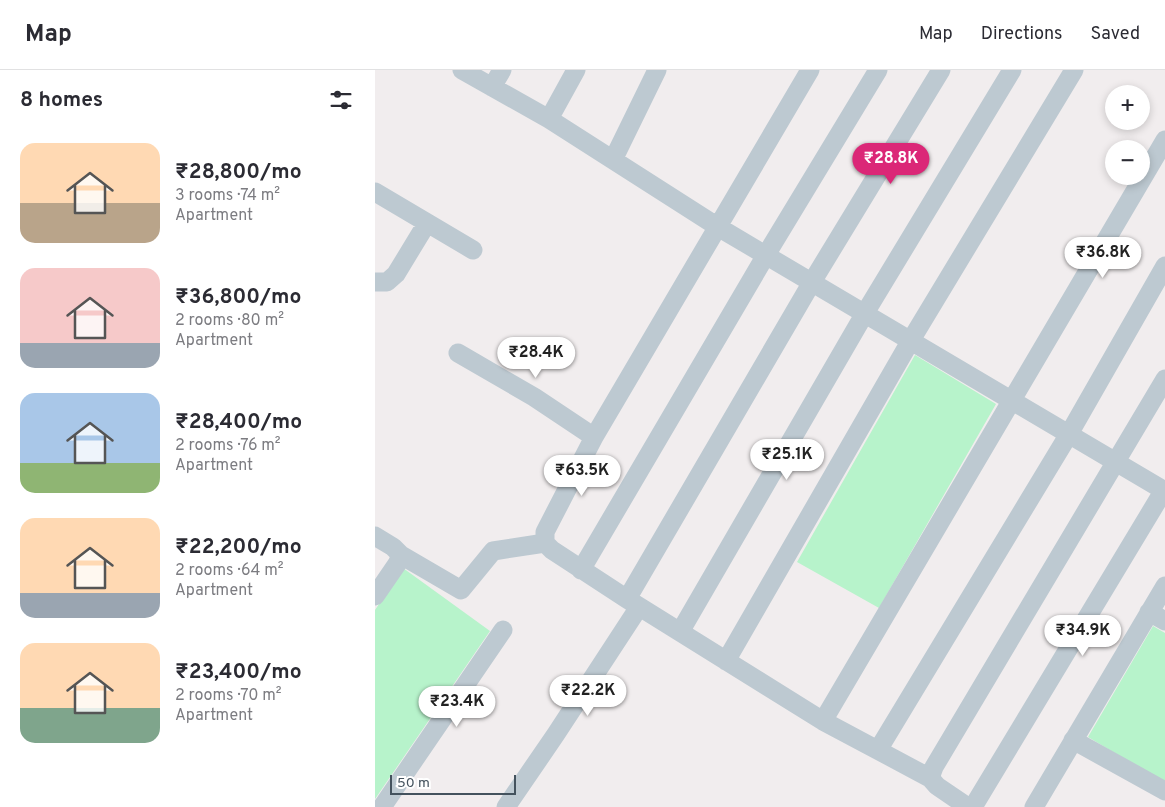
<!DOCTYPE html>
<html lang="en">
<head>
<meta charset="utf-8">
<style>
  :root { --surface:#fff; --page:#f7f7f7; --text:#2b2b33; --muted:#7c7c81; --line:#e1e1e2; --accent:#db2777 }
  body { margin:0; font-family:Overpass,sans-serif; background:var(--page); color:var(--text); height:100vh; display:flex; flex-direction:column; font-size:19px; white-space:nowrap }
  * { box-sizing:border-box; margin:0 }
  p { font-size:16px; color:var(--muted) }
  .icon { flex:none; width:28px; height:28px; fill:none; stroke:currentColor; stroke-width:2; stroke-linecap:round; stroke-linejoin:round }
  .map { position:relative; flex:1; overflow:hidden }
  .panel { display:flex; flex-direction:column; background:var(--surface); width:375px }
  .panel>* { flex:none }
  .buttons { position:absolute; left:730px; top:15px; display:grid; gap:10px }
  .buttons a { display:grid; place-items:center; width:45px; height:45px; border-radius:50%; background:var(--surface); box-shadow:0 2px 8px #0003; font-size:25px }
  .scale { position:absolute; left:15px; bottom:12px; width:126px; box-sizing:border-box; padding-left:5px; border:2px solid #44525d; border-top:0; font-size:14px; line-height:18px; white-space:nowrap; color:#44525d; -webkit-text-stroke:4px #fff; paint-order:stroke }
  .price { position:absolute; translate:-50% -42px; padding:0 11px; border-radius:18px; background:#fff; color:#222; font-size:16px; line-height:32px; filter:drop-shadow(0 1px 2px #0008) }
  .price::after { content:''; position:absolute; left:50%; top:30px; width:15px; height:11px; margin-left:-8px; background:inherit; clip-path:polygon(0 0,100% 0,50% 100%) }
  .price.active { background:var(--accent); color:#fff }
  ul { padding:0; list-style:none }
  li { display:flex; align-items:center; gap:15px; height:125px; padding:0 20px }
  li span { display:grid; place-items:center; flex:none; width:140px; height:100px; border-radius:15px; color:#555 }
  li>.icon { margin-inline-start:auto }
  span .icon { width:60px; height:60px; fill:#fffc; stroke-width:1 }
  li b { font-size:21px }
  h2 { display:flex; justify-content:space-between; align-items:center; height:60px; padding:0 20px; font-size:21px }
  header { display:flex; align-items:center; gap:30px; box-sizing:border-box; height:70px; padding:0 25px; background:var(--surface); border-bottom:1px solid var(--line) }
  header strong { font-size:24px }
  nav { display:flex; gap:28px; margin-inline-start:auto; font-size:18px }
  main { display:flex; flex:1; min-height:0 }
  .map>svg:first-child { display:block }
  .green { fill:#b7f3cb }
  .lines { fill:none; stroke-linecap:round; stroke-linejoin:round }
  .minor { stroke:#bdc9d1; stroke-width:19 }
</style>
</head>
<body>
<header>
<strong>Map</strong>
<nav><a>Map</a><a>Directions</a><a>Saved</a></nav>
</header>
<main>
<section class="panel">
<h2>8 homes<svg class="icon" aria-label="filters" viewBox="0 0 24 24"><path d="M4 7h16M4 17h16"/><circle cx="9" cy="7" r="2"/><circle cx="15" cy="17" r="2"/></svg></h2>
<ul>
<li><span style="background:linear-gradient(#ffd9b3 60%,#b9a48a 0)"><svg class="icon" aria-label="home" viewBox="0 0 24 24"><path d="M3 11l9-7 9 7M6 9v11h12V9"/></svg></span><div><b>₹28,800/mo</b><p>3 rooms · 74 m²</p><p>Apartment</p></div></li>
<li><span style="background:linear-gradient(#f6c9c9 75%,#9aa5b1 0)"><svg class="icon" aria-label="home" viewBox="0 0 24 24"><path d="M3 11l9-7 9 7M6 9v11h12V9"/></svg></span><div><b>₹36,800/mo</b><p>2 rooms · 80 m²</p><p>Apartment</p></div></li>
<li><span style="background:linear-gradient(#a9c7e8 70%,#8fb573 0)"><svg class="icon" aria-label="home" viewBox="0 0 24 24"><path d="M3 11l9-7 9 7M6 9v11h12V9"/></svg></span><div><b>₹28,400/mo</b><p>2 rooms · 76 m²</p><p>Apartment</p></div></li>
<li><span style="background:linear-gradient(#ffd9b3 75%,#9aa5b1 0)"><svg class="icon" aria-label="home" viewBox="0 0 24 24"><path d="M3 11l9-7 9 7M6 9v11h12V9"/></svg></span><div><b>₹22,200/mo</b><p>2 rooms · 64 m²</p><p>Apartment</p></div></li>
<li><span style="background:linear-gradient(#ffd9b3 65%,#7fa58c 0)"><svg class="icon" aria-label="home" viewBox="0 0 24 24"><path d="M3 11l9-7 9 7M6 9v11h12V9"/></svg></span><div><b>₹23,400/mo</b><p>2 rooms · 70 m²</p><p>Apartment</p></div></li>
</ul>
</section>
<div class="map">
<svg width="790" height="737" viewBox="0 0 790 737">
  <rect width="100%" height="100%" fill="#f1edee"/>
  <path class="green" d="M540 285 621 334 504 538 422 492Z
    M28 498 115 561 0 729V540Z
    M778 556 790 563V713L713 667Z"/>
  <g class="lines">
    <path class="minor" d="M87 0 174 49 343 157 790 421
      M435 0 219 367 170 462V473L177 480 252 529 448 651 555 708
      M117 17 127 0
      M174 49 201 0
      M238 90 282 0
      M0 122 98 180
      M0 212H12L21 204 52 153
      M83 283 159 327 219 367
      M0 466 18 477 26 485 22 494 0 526
      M26 485 86 520 118 481 170 473
      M206 500 391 185 503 0
      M252 529 437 212 566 0
      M774 542 790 551
      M305 562 490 243 637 0
      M351 591 536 270 699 0
      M448 651 790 70
      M698 670 790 721
      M503 680 694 364 790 196
      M7 737 128 560
      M131 737 181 664 264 537
      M593 737 562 716 555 708 559 697 790 309
      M598 737 789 420
      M659 737 790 516"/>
  </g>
</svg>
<div class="buttons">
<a>+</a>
<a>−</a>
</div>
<div class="scale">50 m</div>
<b class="price active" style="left:516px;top:115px">₹28.8K</b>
<b class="price" style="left:728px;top:209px">₹36.8K</b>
<b class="price" style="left:161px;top:309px">₹28.4K</b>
<b class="price" style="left:412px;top:411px">₹25.1K</b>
<b class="price" style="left:207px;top:427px">₹63.5K</b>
<b class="price" style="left:708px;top:587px">₹34.9K</b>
<b class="price" style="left:213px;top:647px">₹22.2K</b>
<b class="price" style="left:82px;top:658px">₹23.4K</b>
</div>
</main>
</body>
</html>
